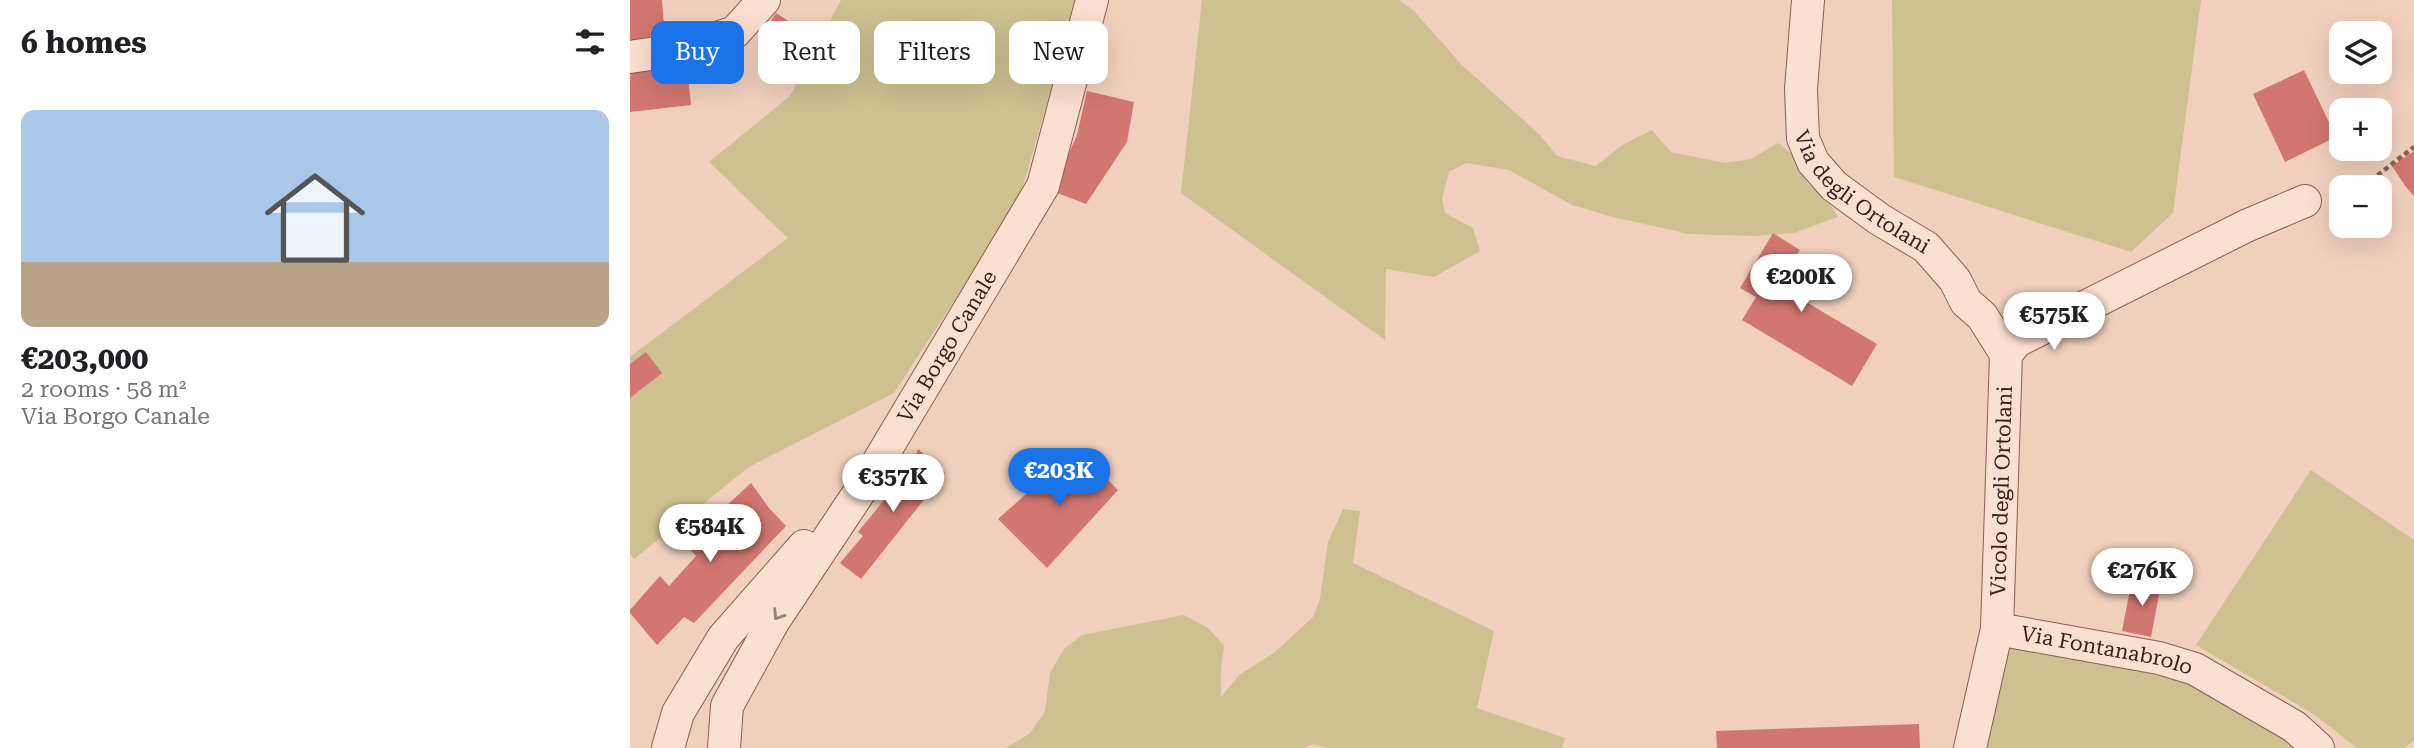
<!DOCTYPE html>
<html lang="en">
<head>
<meta charset="utf-8">
<style>
  :root { --surface:#fff; --page:#f2f2f2; --text:#202124; --muted:#757577; --accent:#1a73e8 }
  body { margin:0; font-family:"Roboto Serif",serif; background:var(--page); color:var(--text); height:100vh; display:flex; flex-direction:column; font-size:26px; white-space:nowrap }
  * { box-sizing:border-box; margin:0 }
  p { font-size:23px; color:var(--muted) }
  .icon { flex:none; width:38px; height:38px; fill:none; stroke:currentColor; stroke-width:2; stroke-linecap:round; stroke-linejoin:round }
  .map { position:relative; flex:1; overflow:hidden }
  .panel { display:flex; flex-direction:column; background:var(--surface); width:630px }
  .panel>* { flex:none }
  .top-card { position:absolute; left:21px; top:21px; width:665px; height:63px; display:flex; gap:14px }
  .buttons { position:absolute; left:1699px; top:21px; display:grid; gap:14px }
  .buttons a { display:grid; place-items:center; width:63px; height:63px; border-radius:14px; background:var(--surface); box-shadow:0 7px 28px #0002; font-size:35px }
  .price { position:absolute; translate:-50% -60px; padding:0 16px; border-radius:24px; background:#fff; color:#222; font-size:23px; line-height:46px; filter:drop-shadow(0 2px 4px #0008) }
  .price::after { content:''; position:absolute; left:50%; top:42px; width:21px; height:16px; margin-left:-10px; background:inherit; clip-path:polygon(0 0,100% 0,50% 100%) }
  .price.active { background:var(--accent); color:#fff }
  ul { padding:0; list-style:none }
  li { display:grid; align-content:center; gap:14px; height:371px; padding:0 21px }
  li span { display:grid; place-items:center; height:217px; border-radius:14px; color:#555 }
  li>.icon { margin-inline-start:auto }
  span .icon { width:126px; height:126px; fill:#fffc; stroke-width:1 }
  li b { font-size:30px }
  h2 { display:flex; justify-content:space-between; align-items:center; height:84px; padding:0 21px; font-size:30px }
  .tag { padding:0 24px; border-radius:14px; background:var(--surface); box-shadow:0 7px 28px #0002; font-size:24px; line-height:63px }
  .tag.active { background:var(--accent); color:#fff }
  main { display:flex; flex:1; min-height:0 }
  .map>svg:first-child { display:block }
  .green { fill:#cec091 }
  .building { fill:#d17670 }
  .lines { fill:none; stroke-linecap:round; stroke-linejoin:round }
  .minor-casing { stroke:#895e55; stroke-width:34 }
  .path { stroke:#895e55; stroke-width:4.5; stroke-dasharray:5 3.5; stroke-linecap:butt }
  .minor { stroke:#fbdfd0; stroke-width:32 }
  .oneway { stroke:#997e76 }
  .labels { text-anchor:middle; dominant-baseline:central; stroke-width:6; stroke-linejoin:round; paint-order:stroke }
  .street-label { font-size:21px; fill:#371e1b; stroke:#f7dccd }
</style>
</head>
<body>
<main>
<section class="panel">
<h2>6 homes<svg class="icon" aria-label="filters" viewBox="0 0 24 24"><path d="M4 7h16M4 17h16"/><circle cx="9" cy="7" r="2"/><circle cx="15" cy="17" r="2"/></svg></h2>
<ul>
<li><span style="background:linear-gradient(#a9c7e8 70%,#b9a48a 0)"><svg class="icon" aria-label="home" viewBox="0 0 24 24"><path d="M3 11l9-7 9 7M6 9v11h12V9"/></svg></span><div><b>€203,000</b><p>2 rooms · 58 m²</p><p>Via Borgo Canale</p></div></li>
</ul>
</section>
<div class="map">
<svg width="1784" height="748" viewBox="0 0 1784 748">
  <rect width="100%" height="100%" fill="#f0cfbd"/>
  <path class="green" d="M211 0H447L388 203 264 393 119 467 4 559 0 554V357L158 238 79 162 160 96Z
    M572 0H769L783 10 832 65 910 135 927 156 966 166 992 145 1022 130 1041 152 1095 163 1121 159 1148 143 1167 158 1177 183 1196 198 1208 217 1164 233 1125 236 1059 234 983 217 942 205 879 170 836 163 819 172 812 198 815 213 843 228 850 251 804 277 756 269 755 340 551 193Z
    M1262 0H1571L1543 213 1501 252 1264 177Z
    M1681 470 1784 540V740L1775 748H1727L1685 715 1566 645Z
    M713 509 730 511 723 563 864 631 847 708 935 738 932 748H698L683 744 674 748H376L399 734 415 712 420 673 434 649 452 635 554 615 578 628 594 646 591 668V697L609 675 644 653 683 617 690 599 698 542Z
    M1381 640 1560 680 1671 748H1348Z"/>
  <path class="building" d="M0 0H32L35 39 0 44Z
    M146 13 169 28 153 52 130 37Z
    M57 66 61 105 0 112V71Z
    M1674 70 1706 137 1655 162 1623 94Z
    M457 91 504 102 497 142 456 204 422 191 447 135Z
    M1784 151V196L1776 187 1762 166Z
    M1143 233 1170 250 1163 260 1191 277 1176 302 1247 344 1222 386 1112 320 1126 297 1110 288Z
    M16 352 32 373 0 398V364Z
    M288 449 315 473 231 579 210 563 233 536 228 532 282 466Z
    M447 449 488 490 417 568 368 519Z
    M121 483 139 508 156 526 64 623 54 617 27 645 0 613V610L30 576 39 586 66 556 55 544Z
    M1502 579 1531 584 1521 637 1492 631Z
    M1289 724 1290 748H1087L1086 731Z"/>
  <g class="lines">
    <g class="minor-casing">
      <g id="minor">
        <path id="s1" d="M1178 0 1171 89 1172 115 1173 138 1183 162 1204 186 1249 219 1296 247 1325 280 1336 302 1352 316 1376 354"/>
        <path d="M0 57 54 49 105 32 134 0"/>
        <path id="s2" d="M1367 629 1376 354 1387 341 1616 226 1675 201"/>
        <path d="M38 748 48 713 93 638 174 546"/>
        <path id="s3" d="M94 748 97 706 143 622 240 476 413 186 462 0"/>
        <path id="s4" d="M1340 748 1367 629 1529 658 1565 669 1665 727 1688 748"/>
      </g>
    </g>
    <path class="path" d="M1725 187 1744 178 1784 147"/>
    <use href="#minor" class="minor"/>
  </g>
  <defs><path id="oneway-chevron" d="M-2-3.5L2.5 0L-2 3.5" fill="none" stroke-width="1.6" stroke-linecap="round" stroke-linejoin="round" transform="scale(1.75)"/></defs>
  <use class="oneway" href="#oneway-chevron" transform="translate(148 615) rotate(123)"/>
  <g class="labels">
    <g class="street-label">
      <text stroke="none"><textPath href="#s1" startOffset="220">Via degli Ortolani</textPath></text>
      <text stroke="none"><textPath href="#s3" startOffset="464">Via Borgo Canale</textPath></text>
      <text stroke="none"><textPath href="#s2" startOffset="138">Vicolo degli Ortolani</textPath></text>
      <text stroke="none"><textPath href="#s4" startOffset="234">Via Fontanabrolo</textPath></text>
    </g>
  </g>
</svg>
<div class="buttons">
<a><svg class="icon" aria-label="layers" viewBox="0 0 24 24"><path d="M12 4l9 5-9 5-9-5zM3 14l9 5 9-5"/></svg></a>
<a>+</a>
<a>−</a>
</div>
<b class="price" style="left:1171px;top:314px">€200K</b>
<b class="price" style="left:1424px;top:352px">€575K</b>
<b class="price active" style="left:429px;top:508px">€203K</b>
<b class="price" style="left:263px;top:514px">€357K</b>
<b class="price" style="left:80px;top:564px">€584K</b>
<b class="price" style="left:1512px;top:608px">€276K</b>
<div class="top-card">
<a class="tag active">Buy</a>
<a class="tag">Rent</a>
<a class="tag">Filters</a>
<a class="tag">New</a>
</div>
</div>
</main>
</body>
</html>
